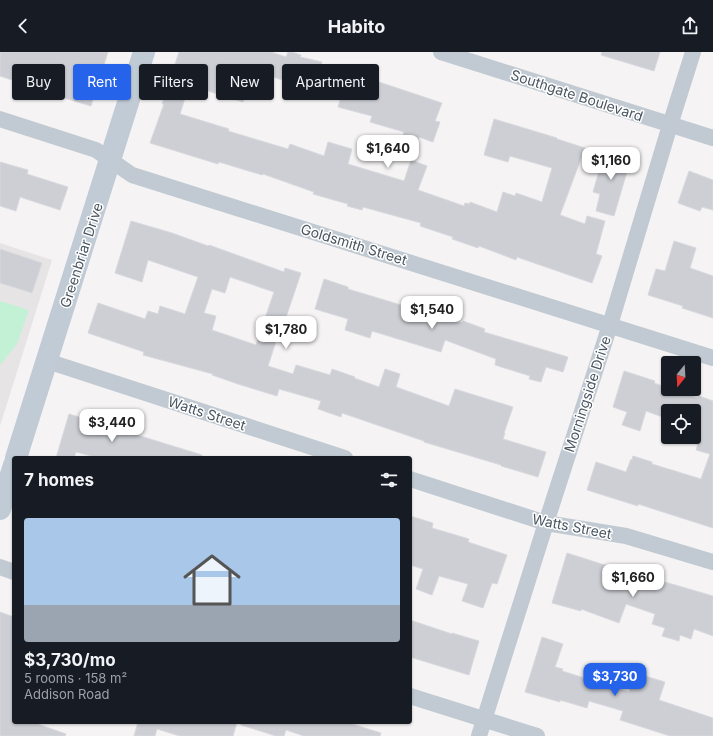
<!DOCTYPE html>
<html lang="en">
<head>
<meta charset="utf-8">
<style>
  :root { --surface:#171b24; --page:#20242c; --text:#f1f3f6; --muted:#9ea1a6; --accent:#2563eb }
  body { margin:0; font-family:Inter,sans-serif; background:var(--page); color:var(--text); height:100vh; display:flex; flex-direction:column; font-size:15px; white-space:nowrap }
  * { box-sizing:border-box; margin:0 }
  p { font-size:13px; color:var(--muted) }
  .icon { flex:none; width:22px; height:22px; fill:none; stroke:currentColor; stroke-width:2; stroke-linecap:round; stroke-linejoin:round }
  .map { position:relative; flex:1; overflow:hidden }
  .details { position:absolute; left:12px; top:404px; width:400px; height:268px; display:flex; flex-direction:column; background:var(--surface); border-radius:4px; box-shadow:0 1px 3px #0004 }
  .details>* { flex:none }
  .hud { position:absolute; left:12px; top:12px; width:400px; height:36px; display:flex; gap:8px }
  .needle { width:26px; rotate:198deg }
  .buttons { position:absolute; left:661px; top:304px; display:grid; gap:8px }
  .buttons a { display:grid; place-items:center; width:40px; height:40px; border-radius:4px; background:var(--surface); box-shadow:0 1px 3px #0004; font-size:20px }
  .price { position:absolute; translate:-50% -34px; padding:0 9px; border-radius:8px; background:#fff; color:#222; font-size:13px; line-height:26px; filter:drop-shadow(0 1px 2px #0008) }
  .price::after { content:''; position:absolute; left:50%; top:24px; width:12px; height:9px; margin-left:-6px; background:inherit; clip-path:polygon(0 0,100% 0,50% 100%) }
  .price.selected { background:var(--accent); color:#fff }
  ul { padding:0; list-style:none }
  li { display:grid; align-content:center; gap:8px; height:212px; padding:0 12px }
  li span { display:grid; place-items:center; height:124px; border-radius:4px; color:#555 }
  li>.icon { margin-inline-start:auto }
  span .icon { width:72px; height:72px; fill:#fffc; stroke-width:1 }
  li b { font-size:17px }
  h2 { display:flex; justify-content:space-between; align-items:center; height:48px; padding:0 12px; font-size:17px }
  .pill { padding:0 14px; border-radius:4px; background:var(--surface); box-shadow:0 1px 3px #0004; font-size:14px; line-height:36px }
  .pill.selected { background:var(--accent); color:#fff }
  header { display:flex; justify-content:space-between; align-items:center; height:52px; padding:0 12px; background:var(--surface); font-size:18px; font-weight:700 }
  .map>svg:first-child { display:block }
  .education { fill:#e6e4e5 }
  .green { fill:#c3f1d5 }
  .building { fill:#cdcfd5; stroke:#d7d9de; fill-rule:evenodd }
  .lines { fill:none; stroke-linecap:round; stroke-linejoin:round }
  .street { stroke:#c1cad2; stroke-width:16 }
  .secondary { stroke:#c1cbd6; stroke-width:22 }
  .labels { text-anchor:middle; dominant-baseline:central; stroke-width:3; stroke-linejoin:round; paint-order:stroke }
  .street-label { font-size:14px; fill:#4a5661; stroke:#fff }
</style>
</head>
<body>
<header><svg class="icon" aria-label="back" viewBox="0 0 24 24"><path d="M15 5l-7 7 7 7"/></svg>Habito<svg class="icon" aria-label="share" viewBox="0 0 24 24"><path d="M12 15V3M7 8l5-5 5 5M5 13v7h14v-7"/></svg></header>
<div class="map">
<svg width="713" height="684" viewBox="0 0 713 684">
  <rect width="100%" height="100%" fill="#f5f3f3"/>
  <path class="education" d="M0 191 52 208 0 374Z"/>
  <path class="green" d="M0 249 29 258 17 292 0 313Z"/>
  <path class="building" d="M0 0H108L91 54 21 33V31L0 24Z
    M179 0H271L286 5 288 0H292L301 3 300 5 322 10 316 32 293 26 291 31 253 18 243 50 189 33 180 62 229 77 228 79 288 97 290 92 324 104 328 90 352 97 348 112 404 129 411 108 427 114 418 138 464 154 465 151 470 152V150L497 160 503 140 515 144 516 141 542 150 552 116 510 104 508 110 484 103 494 67 557 86V87L585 96 560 163 585 172 587 164 605 169 596 202 602 204 592 231 517 205 516 208 479 194 478 196 452 187 453 185 420 174 421 171 363 155 362 158 347 154 348 152 313 142 314 140 263 122 262 123 219 110 218 112 150 91 164 52H162Z
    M602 0H660L654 19 601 3Z
    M349 18 374 25 373 28 442 51 435 69 440 70 433 90 419 85 413 103 398 98 404 80 370 70 372 64 338 55Z
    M605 98 631 106 614 164 596 159 600 142 593 140Z
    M0 110 28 118 27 122 68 135 60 158 20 145 16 159 0 154Z
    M689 119 713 128V158L702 155 700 159 678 151Z
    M131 169 172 181 208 194 209 193 284 220 285 216 301 221 282 277H280L268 314 293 322 296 313 330 323 332 317 355 325 354 326 379 335 385 317 400 322 396 335 449 354 455 337 513 355 504 381H505L503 387 546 400 538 425 501 414V413L424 390V389L342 361 341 365 318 357 321 349 279 337 277 344 241 333 212 323 213 322 143 303 144 300 88 281 98 251 145 267 148 259 158 262 160 254 185 262 198 225 148 208 142 230 115 221ZM230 225 274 240 256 293 212 278 216 264 204 261 212 237 225 241Z
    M674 189 696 196 690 216 713 224V266L682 256 683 254 648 243 656 217 665 219Z
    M0 197 42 211 32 241 0 231Z
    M324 227 348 235V237L424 260V259L462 271 463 269 485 277 484 280 568 305 563 320 546 315 541 330 529 327 530 324 495 313 496 307 445 288 441 300 372 279 370 286 345 278 348 267 315 257Z
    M624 319 655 329 654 331 668 336V337L698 346 699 344 713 349V476L638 452V454L587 438 596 410 626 420 631 407 632 408 633 404 652 410V412L701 427 710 402 696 398 698 392 694 391V359H668V367L646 359 640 379 622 373 627 360 613 355Z
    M69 362 202 403V406H99L76 400 74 406H56Z
    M410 464 433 471 432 476 469 487 468 490 507 503 497 532 492 531 483 556 462 549 468 532 439 524 432 543 416 537 423 517 410 513Z
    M567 501 664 532 665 530 713 544V584L694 577 691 587 680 583 679 589 662 584 665 576 652 572 655 562 626 552 619 571 581 557V559L552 551Z
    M0 560 14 565V670H32L66 682 65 684H0Z
    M410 568 452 582V581L479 589 469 623 410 605Z
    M542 585 563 592 555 615 563 617 562 619 629 640 635 621 665 630 659 648 713 666V684H670L620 668 623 659 589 649 587 656 560 648V650L525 640Z
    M138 670H237L233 684H180L157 677 155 684H134Z
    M241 670H346L381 681 380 684H304L286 678 284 684H276L241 673Z"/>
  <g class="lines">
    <path class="street" d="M441 0 713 86
      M0 67 96 98 132 123 713 306
      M47 309 345 406
      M410 427 546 471 626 484 713 510
      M0 515 14 520
      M410 644 537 684
      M479 684 546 471 610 273 670 73 693 0"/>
    <path class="secondary" d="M16 406 144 0
      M0 457 14 413"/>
  </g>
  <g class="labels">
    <g class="street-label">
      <text transform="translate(577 43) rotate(18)">Southgate Boulevard</text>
      <text transform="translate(354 192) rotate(17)">Goldsmith Street</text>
      <text transform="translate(81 203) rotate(-72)">Greenbriar Drive</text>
      <text transform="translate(587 342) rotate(-72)">Morningside Drive</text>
      <text transform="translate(207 361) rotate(18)">Watts Street</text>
      <text transform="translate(572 474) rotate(11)">Watts Street</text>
    </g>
  </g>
</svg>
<div class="buttons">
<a><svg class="needle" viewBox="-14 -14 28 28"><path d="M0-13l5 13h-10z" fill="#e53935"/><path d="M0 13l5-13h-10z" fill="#9ea1a6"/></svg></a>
<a><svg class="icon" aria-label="locate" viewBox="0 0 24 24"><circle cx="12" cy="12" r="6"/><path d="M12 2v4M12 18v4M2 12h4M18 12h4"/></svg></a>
</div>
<b class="price" style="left:388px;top:117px">$1,640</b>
<b class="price" style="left:611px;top:129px">$1,160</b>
<b class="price" style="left:432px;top:278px">$1,540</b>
<b class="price" style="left:286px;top:298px">$1,780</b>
<b class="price" style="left:112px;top:391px">$3,440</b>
<b class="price" style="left:633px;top:546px">$1,660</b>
<b class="price selected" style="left:615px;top:645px">$3,730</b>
<div class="hud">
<a class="pill">Buy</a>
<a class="pill selected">Rent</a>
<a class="pill">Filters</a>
<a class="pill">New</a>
<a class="pill">Apartment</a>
</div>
<section class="details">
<h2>7 homes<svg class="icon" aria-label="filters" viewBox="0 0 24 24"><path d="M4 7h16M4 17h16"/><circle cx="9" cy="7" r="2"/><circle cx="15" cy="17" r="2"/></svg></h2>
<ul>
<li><span style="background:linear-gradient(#a9c7e8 70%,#9aa5b1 0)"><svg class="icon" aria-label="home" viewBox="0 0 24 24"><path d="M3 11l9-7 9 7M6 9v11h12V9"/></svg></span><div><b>$3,730/mo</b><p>5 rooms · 158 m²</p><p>Addison Road</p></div></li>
</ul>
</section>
</div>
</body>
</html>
